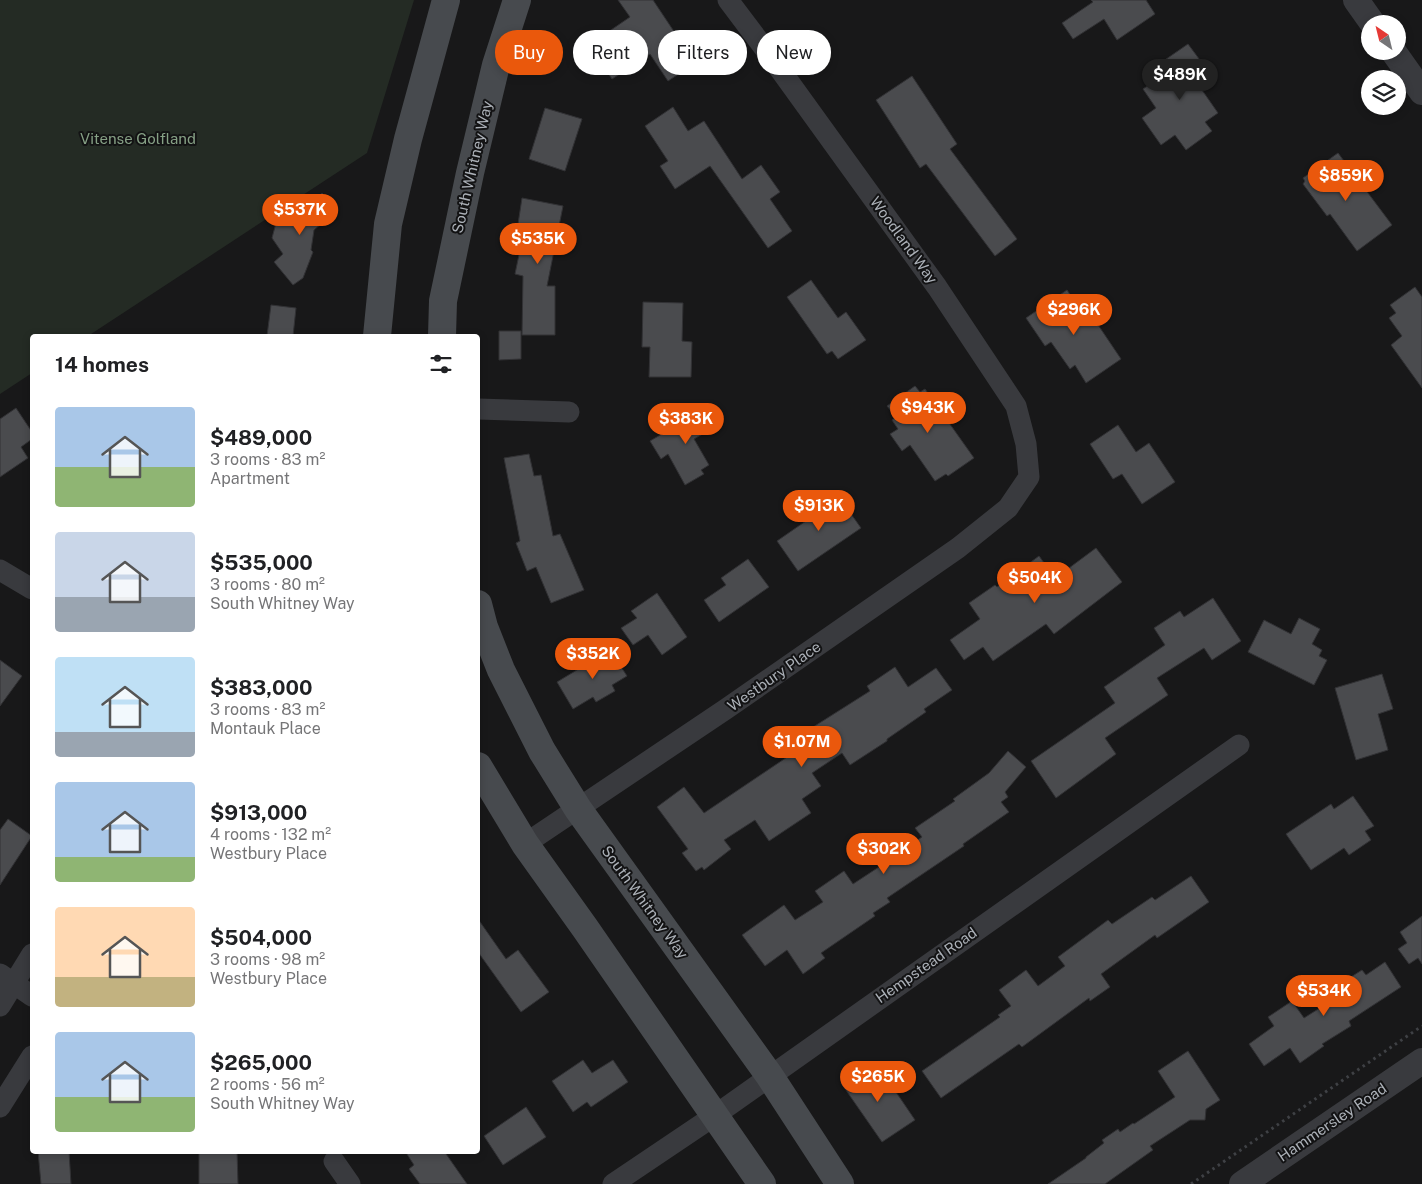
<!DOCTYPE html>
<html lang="en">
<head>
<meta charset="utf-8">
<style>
  :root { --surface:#fff; --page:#f6f6f6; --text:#202124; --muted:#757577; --accent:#ea580c }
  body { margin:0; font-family:"Public Sans",sans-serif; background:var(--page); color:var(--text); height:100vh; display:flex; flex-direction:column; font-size:19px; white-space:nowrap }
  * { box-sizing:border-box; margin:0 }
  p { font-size:16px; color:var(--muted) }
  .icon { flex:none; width:28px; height:28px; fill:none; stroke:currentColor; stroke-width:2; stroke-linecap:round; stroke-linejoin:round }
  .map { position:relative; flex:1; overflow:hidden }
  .panel { position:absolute; left:30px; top:334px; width:450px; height:820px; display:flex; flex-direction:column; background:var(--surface); border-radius:5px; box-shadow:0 2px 8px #0003 }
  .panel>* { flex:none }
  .hud { position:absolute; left:495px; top:30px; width:475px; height:45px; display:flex; gap:10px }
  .needle { width:32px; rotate:325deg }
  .fabs { position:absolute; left:1361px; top:15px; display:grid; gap:10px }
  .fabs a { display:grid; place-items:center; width:45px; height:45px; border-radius:50%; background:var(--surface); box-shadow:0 2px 8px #0003; font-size:25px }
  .price { position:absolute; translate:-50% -42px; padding:0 11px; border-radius:18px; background:var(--accent); color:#fff; font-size:16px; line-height:32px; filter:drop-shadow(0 1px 2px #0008) }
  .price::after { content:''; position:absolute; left:50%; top:30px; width:15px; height:11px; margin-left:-8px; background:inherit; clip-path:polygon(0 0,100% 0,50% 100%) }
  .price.active { background:#222; color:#fff }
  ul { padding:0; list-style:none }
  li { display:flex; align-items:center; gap:15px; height:125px; padding:0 25px }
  li span { display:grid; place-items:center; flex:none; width:140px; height:100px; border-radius:5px; color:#555 }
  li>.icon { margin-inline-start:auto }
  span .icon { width:60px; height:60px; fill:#fffc; stroke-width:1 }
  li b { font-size:21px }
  h2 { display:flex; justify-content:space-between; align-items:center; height:60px; padding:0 25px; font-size:21px }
  .tag { padding:0 18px; border-radius:22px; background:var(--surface); box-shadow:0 2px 8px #0003; font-size:18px; line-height:45px }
  .tag.active { background:var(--accent); color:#fff }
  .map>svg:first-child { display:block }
  .green { fill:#242b24 }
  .building { fill:#4a4b4e; stroke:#323235 }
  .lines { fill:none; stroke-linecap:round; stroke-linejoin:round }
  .path { stroke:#3f4145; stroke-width:3; stroke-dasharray:2.5 4; stroke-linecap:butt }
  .minor { stroke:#393a3e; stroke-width:21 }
  .tertiary { stroke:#393a3e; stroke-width:26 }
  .secondary { stroke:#474a4e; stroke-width:28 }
  .labels { text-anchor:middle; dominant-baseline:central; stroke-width:4; stroke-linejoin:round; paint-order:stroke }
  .park-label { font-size:15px; fill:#86a085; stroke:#131314 }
  .street-label { font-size:15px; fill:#abb0b7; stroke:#131314 }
</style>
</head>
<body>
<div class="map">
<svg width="1422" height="1184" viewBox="0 0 1422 1184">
  <rect width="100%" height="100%" fill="#181819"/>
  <path class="green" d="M0 0H414L367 153 88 336H32V373L0 394Z"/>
  <path class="building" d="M618 0H653L695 63 668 81 650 54 612 79 589 45 630 17Z
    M1091 0H1146L1155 14 1117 40 1104 19 1073 39 1062 23 1093 2Z
    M1188 44 1208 71 1195 80 1218 113 1205 122 1212 131 1186 150 1175 135 1161 145 1142 118 1156 108 1143 89 1165 74 1159 64Z
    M912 76 957 144 950 149 1017 239 995 256 926 164 920 168 876 100Z
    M673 107 688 131 704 121 742 179 761 165 780 192 770 199 792 231 768 248 710 166 675 189 660 166 668 161 645 126Z
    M545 108 582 119 565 171 529 159Z
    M1338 153 1392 225 1357 251 1330 214 1327 216 1303 184 1305 181 1303 178Z
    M322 193 337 210 314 230 311 250 313 252 303 278 293 285 274 262 283 254 272 238 276 223 304 198 309 205Z
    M522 198 563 206 547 286H555V335H522L523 276 515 274 521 245 515 244Z
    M811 280 838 318 846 312 866 340 838 359 832 351 827 354 787 297Z
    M1415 287 1422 297V388L1391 345 1402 336 1389 318 1396 313 1390 305Z
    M1067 290 1083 314 1088 310 1121 359 1086 383 1075 365 1070 369 1051 342 1045 346 1026 318Z
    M643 302 683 303 682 341 692 342 691 377H649L650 347H642Z
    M271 305 296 308 293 336H267Z
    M499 331H521V359L499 360Z
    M915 386 920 392 925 389 974 458 948 476 946 474 935 481 910 445 902 451 890 434 898 429 892 420 896 417 887 406Z
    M708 407 718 425 694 439 709 465 701 470 704 474 685 485 668 454 661 459 650 441Z
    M16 408 32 432V439L21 447 28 458 0 477V419Z
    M1118 425 1136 452 1149 443 1175 482 1142 504 1122 474 1113 479 1090 444Z
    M529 454 534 476 541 475 553 536 560 534 584 590 551 603 536 567 527 571 516 543 520 541 504 458Z
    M827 493 833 502 839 497 861 528 798 571 777 541 816 514 810 505Z
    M1096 548 1122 582 1054 634 1046 624 993 661 983 647 964 660 950 640 980 619 969 603 995 585 997 587 1039 556 1050 571 1056 566 1061 574Z
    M748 559 769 587 719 622 704 600 726 585 721 578Z
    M657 593 687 637 662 655 648 635 633 645 621 628 637 618 631 611Z
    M1213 598 1241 641 1212 660 1204 648 1157 678 1168 695 1105 738 1116 754 1056 798 1031 761 1115 703 1104 687 1165 645 1154 628 1180 611 1184 617Z
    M1299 618 1320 629 1312 644 1322 650 1319 656 1327 660 1314 685 1248 652 1264 620 1291 634Z
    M610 650 627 676 612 685 615 691 596 702 593 697 573 709 557 682Z
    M0 660 22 676 0 706Z
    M895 667 908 687 936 668 952 690 924 709 926 712 887 739V741L850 765 842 753 812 773 821 786 802 799 811 813 769 841 755 820 724 840 731 849 704 870 702 867 696 871 682 853 688 849 657 807 684 787 704 813 805 745 799 736 870 691 867 686Z
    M1382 674 1393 709 1378 714 1388 750 1356 760 1335 688Z
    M1008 751 1026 767 1005 792 1008 797 1001 802 1009 812 963 844 964 846 887 898 890 902 873 913 875 916 821 953 825 958 803 974 787 950 765 966 742 935 784 905 795 920 823 902 815 891 844 871 853 884 885 863V862L922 837 915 828 955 801 953 799 989 773Z
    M1353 796 1374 826 1365 831 1371 840 1349 855 1344 848 1311 870 1286 834 1331 804 1334 809Z
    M8 819 32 836 0 885V830Z
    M1191 876 1209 902 1157 938 1155 935 1101 974 1110 987 1090 1001 1089 998 1022 1047 1019 1044 941 1098 922 1071 1000 1017 998 1015 1011 1006 999 990 1026 970 1038 986 1065 966 1058 957 1108 920 1112 924 1152 897 1155 900Z
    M1422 916V964L1418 958 1409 964 1398 949 1407 943 1400 932Z
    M478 919 506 959 518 950 549 992 521 1012 478 952Z
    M1385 962 1401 987 1349 1021 1351 1026 1322 1044 1324 1046 1300 1063 1290 1048 1264 1066 1249 1044 1274 1026 1268 1017 1292 1001 1304 1018 1334 999 1332 996 1336 994 1332 989 1362 970 1366 975Z
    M1188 1051 1220 1100 1206 1109 1205 1120H1190L1150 1146 1153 1150 1105 1184H1048L1086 1158V1157L1104 1143 1102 1140 1118 1129 1120 1132 1133 1123 1134 1124 1175 1097 1158 1071Z
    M583 1060 592 1073 613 1060 628 1082 591 1107 587 1102 573 1112 552 1081Z
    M864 1067 871 1077 881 1070 915 1120 882 1142 841 1083Z
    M526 1107 546 1137 503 1165 484 1136Z
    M38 1151H69L71 1184H41Z
    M199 1151H237L238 1184H199Z
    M405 1151H444L467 1184H420L409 1169 414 1165Z"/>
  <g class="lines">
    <path class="path" d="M1191 1184 1422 1026"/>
    <path class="minor" d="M478 409 569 412
      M0 570 32 589
      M525 844 726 709 958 548 1008 508 1029 477 1026 444 1016 406 937 287 771 57 728 0
      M0 974 32 996
      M0 1006 32 954
      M0 1107 32 1056
      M334 1161 350 1184
      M613 1184 714 1116 1239 745"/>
    <path class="tertiary" d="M1356 0 1373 24
      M1393 51 1422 92
      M1242 1184 1422 1061"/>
    <path class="secondary" d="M377 336 388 224 408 139 446 0
      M442 336 443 301 470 173 496 65 517 0
      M478 604 484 627 501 670 542 751 578 809 769 1075 840 1184
      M478 766 525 844 585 928 762 1184"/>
  </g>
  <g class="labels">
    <g class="park-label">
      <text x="138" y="138">Vitense Golfland</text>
    </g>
    <g class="street-label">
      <text transform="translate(472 167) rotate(-77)">South Whitney Way</text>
      <text transform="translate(904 240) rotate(54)">Woodland Way</text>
      <text transform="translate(774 676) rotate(-35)">Westbury Place</text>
      <text transform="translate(645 902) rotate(54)">South Whitney Way</text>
      <text transform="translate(926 965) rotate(-35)">Hempstead Road</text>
      <text transform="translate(1332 1122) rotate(-34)">Hammersley Road</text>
    </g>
  </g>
</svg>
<div class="fabs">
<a><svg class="needle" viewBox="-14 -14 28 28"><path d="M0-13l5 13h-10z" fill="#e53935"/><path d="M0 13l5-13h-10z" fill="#757577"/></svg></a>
<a><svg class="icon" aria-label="layers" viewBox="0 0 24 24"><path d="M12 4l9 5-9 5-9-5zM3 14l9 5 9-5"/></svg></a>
</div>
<b class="price active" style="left:1180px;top:101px">$489K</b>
<b class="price" style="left:1346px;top:202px">$859K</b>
<b class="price" style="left:300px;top:236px">$537K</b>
<b class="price" style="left:538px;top:265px">$535K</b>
<b class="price" style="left:1074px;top:336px">$296K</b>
<b class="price" style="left:928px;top:434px">$943K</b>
<b class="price" style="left:686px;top:445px">$383K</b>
<b class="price" style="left:819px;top:532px">$913K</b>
<b class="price" style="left:1035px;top:604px">$504K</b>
<b class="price" style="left:593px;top:680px">$352K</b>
<b class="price" style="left:802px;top:768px">$1.07M</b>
<b class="price" style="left:884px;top:875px">$302K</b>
<b class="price" style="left:1324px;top:1017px">$534K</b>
<b class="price" style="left:878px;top:1103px">$265K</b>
<div class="hud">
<a class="tag active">Buy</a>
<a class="tag">Rent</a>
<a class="tag">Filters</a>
<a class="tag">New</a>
</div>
<section class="panel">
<h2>14 homes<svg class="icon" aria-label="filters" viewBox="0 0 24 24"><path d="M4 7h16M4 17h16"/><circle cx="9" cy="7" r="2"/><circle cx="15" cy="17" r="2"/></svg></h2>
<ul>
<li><span style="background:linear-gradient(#a9c7e8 60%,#8fb573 0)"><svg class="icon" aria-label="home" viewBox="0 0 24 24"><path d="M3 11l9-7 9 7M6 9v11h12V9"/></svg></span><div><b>$489,000</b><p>3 rooms · 83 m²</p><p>Apartment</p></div></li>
<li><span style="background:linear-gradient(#c9d6e8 65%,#9aa5b1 0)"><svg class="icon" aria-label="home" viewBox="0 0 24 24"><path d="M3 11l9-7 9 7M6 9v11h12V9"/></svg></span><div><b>$535,000</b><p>3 rooms · 80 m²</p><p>South Whitney Way</p></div></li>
<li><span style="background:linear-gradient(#bfe0f5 75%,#9aa5b1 0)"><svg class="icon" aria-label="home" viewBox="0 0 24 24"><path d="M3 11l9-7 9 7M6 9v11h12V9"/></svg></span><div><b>$383,000</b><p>3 rooms · 83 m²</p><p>Montauk Place</p></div></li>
<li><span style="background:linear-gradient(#a9c7e8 75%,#8fb573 0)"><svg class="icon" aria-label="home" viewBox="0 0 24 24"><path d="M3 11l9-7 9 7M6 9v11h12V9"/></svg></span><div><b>$913,000</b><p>4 rooms · 132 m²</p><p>Westbury Place</p></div></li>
<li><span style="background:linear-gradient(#ffd9b3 70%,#c2b280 0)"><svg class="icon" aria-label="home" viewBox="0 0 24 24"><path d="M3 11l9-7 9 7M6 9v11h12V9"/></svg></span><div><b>$504,000</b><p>3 rooms · 98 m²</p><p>Westbury Place</p></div></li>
<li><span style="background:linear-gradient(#a9c7e8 65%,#8fb573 0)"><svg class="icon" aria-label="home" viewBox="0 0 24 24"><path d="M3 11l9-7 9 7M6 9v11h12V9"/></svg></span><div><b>$265,000</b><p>2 rooms · 56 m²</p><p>South Whitney Way</p></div></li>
</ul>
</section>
</div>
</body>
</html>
